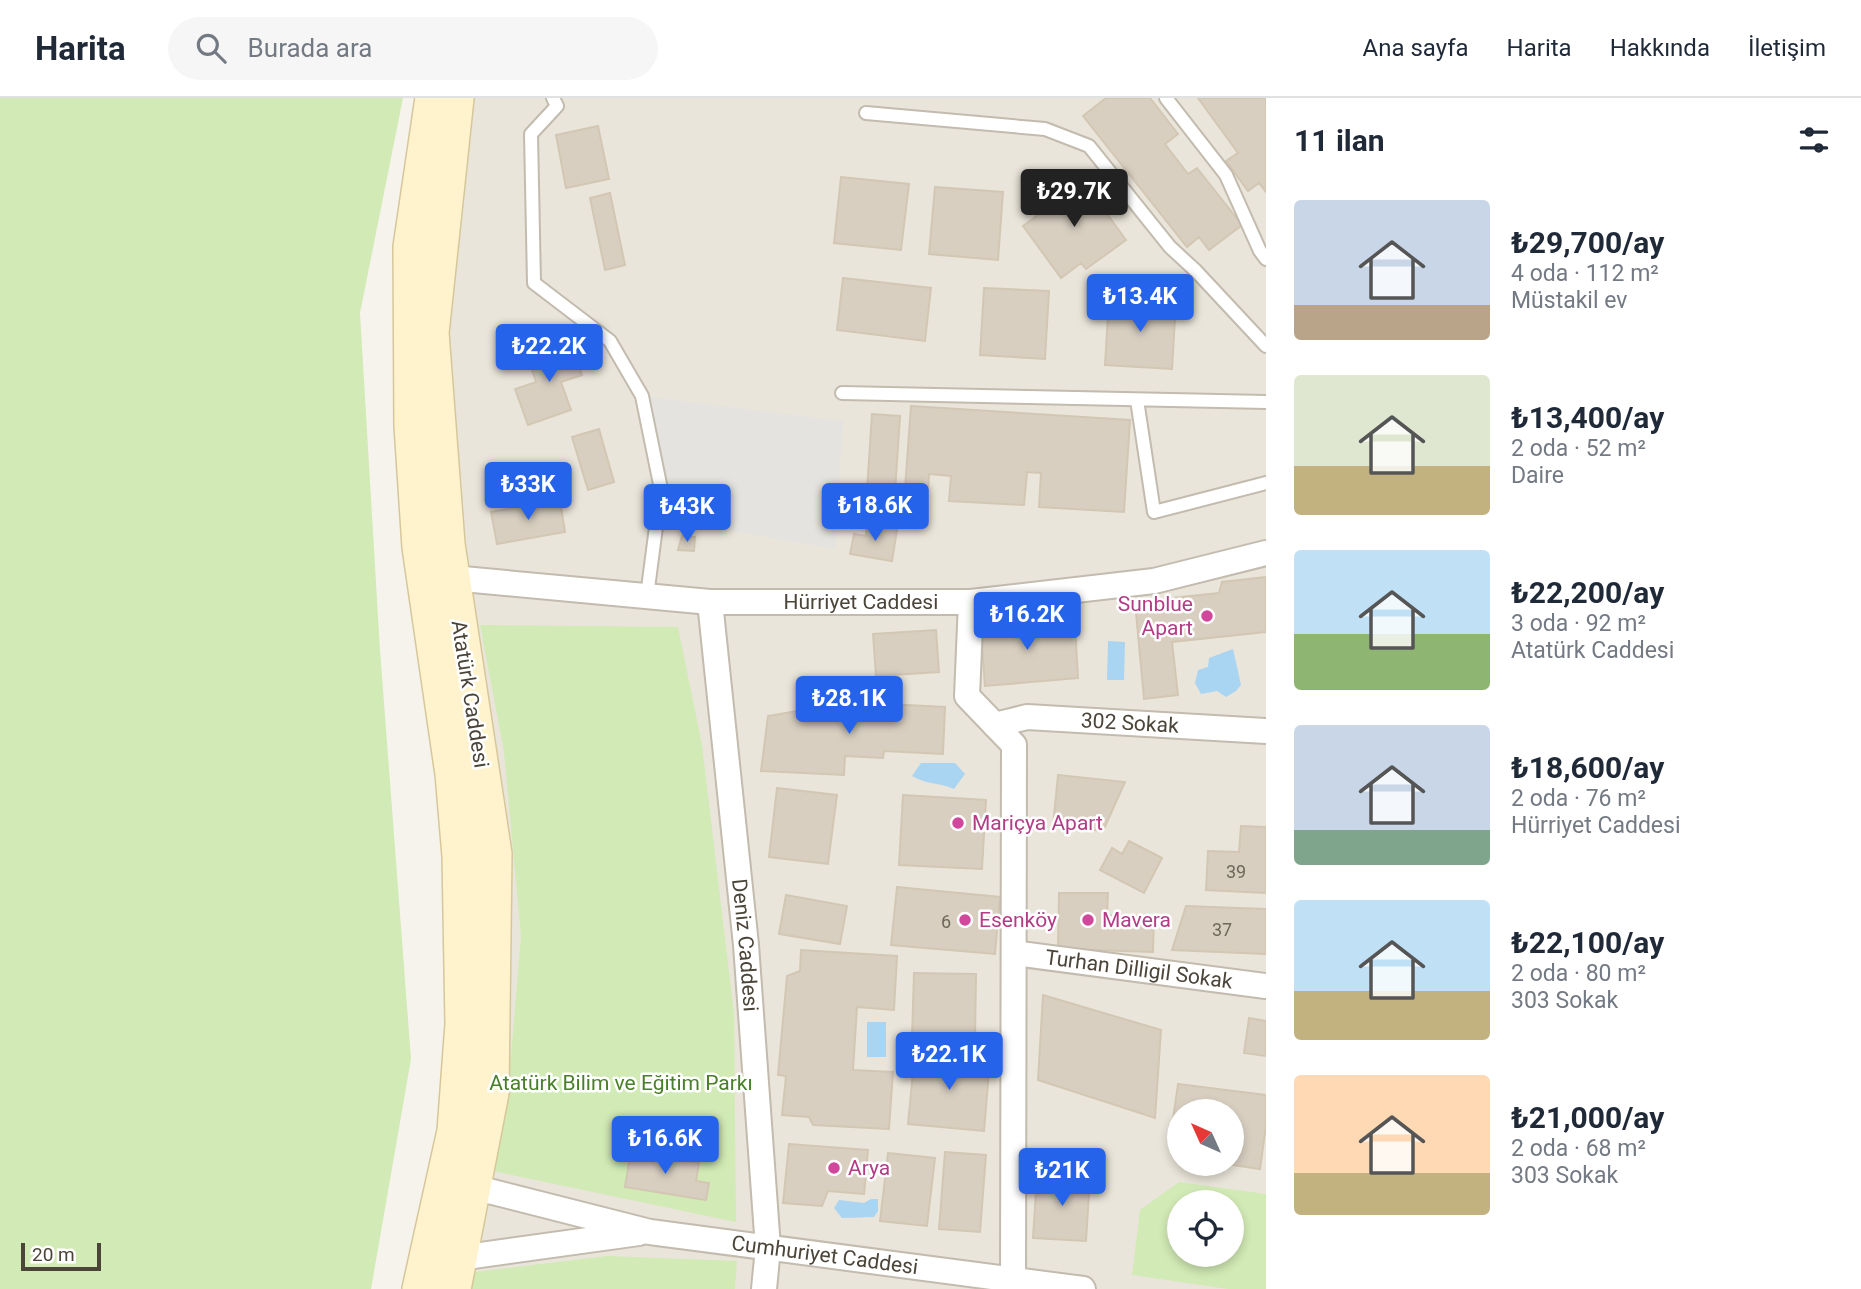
<!DOCTYPE html>
<html lang="tr">
<head>
<meta charset="utf-8">
<style>
  :root { --surface:#fff; --page:#f6f6f7; --text:#1f2937; --muted:#747a83; --line:#e0e1e3; --accent:#2563eb }
  body { margin:0; font-family:Roboto,sans-serif; background:var(--page); color:var(--text); height:100vh; display:flex; flex-direction:column; font-size:26px; white-space:nowrap }
  * { box-sizing:border-box; margin:0 }
  p { font-size:23px; color:var(--muted) }
  .icon { flex:none; width:38px; height:38px; fill:none; stroke:currentColor; stroke-width:2; stroke-linecap:round; stroke-linejoin:round }
  .map { position:relative; flex:1; overflow:hidden }
  .side { display:flex; flex-direction:column; background:var(--surface); width:595px }
  .side>* { flex:none }
  .needle { width:46px; rotate:315deg }
  .controls { position:absolute; left:1167px; top:1001px; display:grid; gap:14px }
  .controls a { display:grid; place-items:center; width:77px; height:77px; border-radius:50%; background:var(--surface); box-shadow:0 4px 10px #0003; font-size:35px }
  .scale { position:absolute; left:21px; bottom:18px; width:80px; box-sizing:border-box; padding-left:7px; border:4px solid #4b4439; border-top:0; font-size:19px; line-height:24px; white-space:nowrap; color:#4b4439; -webkit-text-stroke:5px #fff; paint-order:stroke }
  .price { position:absolute; translate:-50% -60px; padding:0 16px; border-radius:7px; background:var(--accent); color:#fff; font-size:23px; line-height:46px; filter:drop-shadow(0 2px 4px #0008) }
  .price::after { content:''; position:absolute; left:50%; top:42px; width:21px; height:16px; margin-left:-10px; background:inherit; clip-path:polygon(0 0,100% 0,50% 100%) }
  .price.selected { background:#222; color:#fff }
  ul { padding:0; list-style:none }
  li { display:flex; align-items:center; gap:21px; height:175px; padding:0 28px }
  li span { display:grid; place-items:center; flex:none; width:196px; height:140px; border-radius:7px; color:#555 }
  li>.icon { margin-inline-start:auto }
  span .icon { width:84px; height:84px; fill:#fffc; stroke-width:1 }
  li b { font-size:30px }
  h2 { display:flex; justify-content:space-between; align-items:center; height:84px; padding:0 28px; font-size:30px }
  header { display:flex; align-items:center; gap:42px; box-sizing:border-box; height:98px; padding:0 35px; background:var(--surface); border-bottom:2px solid var(--line) }
  header strong { font-size:33px }
  nav { display:flex; gap:38px; margin-inline-start:auto; font-size:24px }
  .search { width:490px; height:63px; background:var(--page); display:flex; align-items:center; gap:18px; box-sizing:border-box; padding:0 24px; border-radius:38px; color:var(--muted); font-size:26px }
  main { display:flex; flex:1; min-height:0 }
  .map>svg:first-child { display:block }
  .residential { fill:#eae5da; fill-rule:evenodd }
  .green { fill:#d2eab5; fill-rule:evenodd }
  .parking { fill:#e5e3e0 }
  .water { fill:#a9d4f2 }
  .building { fill:#d8cfc1; stroke:#d3c7b4; stroke-width:2 }
  .lines { fill:none; stroke-linecap:round; stroke-linejoin:round }
  .lane-casing { stroke:#c2bbae; stroke-width:16 }
  .street-casing { stroke:#c2bbae; stroke-width:28 }
  .secondary-casing { stroke:#d6c79b; stroke-width:38 }
  .lane { stroke:#fff; stroke-width:12 }
  .street { stroke:#fff; stroke-width:24 }
  .secondary { stroke:#fff3cd; stroke-width:35 }
  .hotel-dot { fill:#d1479c; stroke:#fff; stroke-width:2.5 }
  .labels { text-anchor:middle; dominant-baseline:central; stroke-width:5; stroke-linejoin:round; paint-order:stroke }
  .number-label { font-size:18px; fill:#6e675b }
  .street-label { font-size:21px; fill:#4b4439; stroke:#fff }
  .hotel-label { font-size:21px; fill:#b23c85; stroke:#fff; text-anchor:start }
  .park-label { font-size:21px; fill:#4a7f2a; stroke:#fff }
</style>
</head>
<body>
<header>
<strong>Harita</strong>
<div class="search"><svg class="icon" aria-label="search" viewBox="0 0 24 24"><circle cx="10" cy="10" r="6"/><path d="M15 15l6 6"/></svg>Burada ara</div>
<nav><a>Ana sayfa</a><a>Harita</a><a>Hakkında</a><a>İletişim</a></nav>
</header>
<main>
<div class="map">
<svg width="1266" height="1191" viewBox="0 0 1266 1191">
  <rect width="100%" height="100%" fill="#f6f3ec"/>
  <path class="residential" d="M456 0H1266V1191H453L431 235ZM1180 1013H1232V1066H1180ZM1180 1104H1232V1157H1180Z"/>
  <path class="green" d="M0 0H403L360 215 380 552 411 961 371 1191H0Z
    M480 527 678 529 702 647 734 916 736 1124 493 1073 511 958 521 838 504 654Z
    M1179 1084 1266 1096V1191H1228L1132 1177 1140 1112ZM1180 1104H1232V1157H1180Z
    M607 1158 737 1163 735 1191H471L474 1174Z"/>
  <path class="parking" d="M642 298 843 323 835 451 658 420 661 391Z"/>
  <path class="water" d="M1108 543 1125 544 1124 582H1107Z
    M1233 551 1241 587 1236 593 1226 599 1217 593 1201 596 1195 585 1198 572 1208 569 1209 560Z
    M921 665H955L965 676 954 691C938 684 927 687 912 678Z
    M867 924H886V959H867Z
    M871 1101H878V1113L874 1119 842 1120 834 1110 839 1102 864 1105Z"/>
  <path class="building" d="M1106 0H1150L1178 36 1165 46 1188 76 1197 70 1242 127 1209 152 1199 139 1187 149 1083 18Z
    M1198 0H1266V94L1259 85 1248 93 1226 63 1238 55Z
    M598 28 609 81 566 90 556 37Z
    M1079 77 1126 142 1086 171 1081 165 1061 180 1023 128 1046 111 1041 104Z
    M841 79 909 86 901 152 834 145Z
    M935 89 1003 94 998 162 929 156Z
    M610 95 625 167 605 172 590 100Z
    M843 180 931 190 925 243 837 232Z
    M984 190 1049 193 1045 261 980 257Z
    M1109 200 1176 204 1172 271 1105 267Z
    M571 246 582 277 561 284 571 312 528 327 515 291 536 284 528 260Z
    M911 308 1130 322 1124 414 1039 409 1041 375 1027 374 1024 407 949 403 951 378 929 376 928 393 905 391Z
    M872 316 900 318 893 424 865 422Z
    M599 331 614 384 588 392 572 339Z
    M560 402 565 434 497 446 491 414Z
    M867 427 897 432 892 463 850 456 854 436 866 438Z
    M682 438 695 439 694 453 678 452Z
    M1266 479V534L1172 544 1178 597 1144 601 1135 504 1219 495 1222 484Z
    M1022 516 1023 531 1075 527 1078 580 985 588 980 520Z
    M936 532 939 574 876 578 873 536Z
    M848 604 945 609 943 656 884 653 883 660 845 658 844 677 761 673 768 618Z
    M1058 677 1125 684 1103 733 1053 728Z
    M777 690 837 697 828 766 769 759Z
    M903 697 986 702 982 771 899 767Z
    M1241 728 1266 729V795L1206 792 1208 753 1239 754Z
    M1129 743 1162 760 1144 795 1100 772 1112 750 1122 756Z
    M897 789 1000 799 995 856 891 847Z
    M1059 795H1108L1107 817 1154 818 1153 854 1058 851Z
    M786 797 847 808 840 846 779 836Z
    M1186 808 1266 811V856L1172 852Z
    M801 852 897 858 894 912 857 909 853 972 893 974 889 1031 813 1027 809 1019 782 1017 786 978 778 977 787 878 800 873Z
    M914 875 976 876 975 942 912 940Z
    M1043 897 1161 932 1155 1020 1038 982Z
    M1249 920 1266 923V958L1244 955Z
    M915 954 990 961 984 1033 908 1026Z
    M1178 986 1266 997V1027L1260 1071 1226 1066H1232V1013H1180V1022L1173 1021Z
    M789 1046 868 1052 864 1096 828 1093 822 1108 783 1105Z
    M631 1053 699 1065 696 1083 709 1085 706 1102 625 1089Z
    M945 1054 986 1057 980 1134 939 1131Z
    M888 1055 935 1060 927 1128 880 1123Z
    M1037 1077 1090 1080 1086 1143 1033 1140Z"/>
  <g class="lines">
    <g class="lane-casing">
      <path id="lane" d="M553 0 557 8 531 36 534 185 610 243 642 298 661 391 647 498
        M1166 0 1226 77 1260 153 1266 161
        M866 15 1045 31 1089 48 1170 149 1196 173 1266 248
        M842 295 1266 304
        M1137 302 1154 414 1266 385"/>
    </g>
    <g class="street-casing">
      <g id="street">
        <path id="s1" d="M452 480 710 504H971L1154 483 1266 455"/>
        <path id="s2" d="M710 504 746 847 768 1150 764 1191"/>
        <path d="M971 504 967 598 1014 647 1013 1191"/>
        <path id="s3" d="M995 627 1027 619 1266 633"/>
        <path id="s4" d="M1014 855 1266 888"/>
        <path id="s5" d="M456 1090 473 1089 650 1134 1083 1191"/>
        <path d="M450 1152 459 1160 639 1135"/>
      </g>
    </g>
    <g class="secondary-casing">
      <path id="secondary" d="M420 1191 455 1033 463 926 460 758 453 676 420 449 412 328 411 149 433 0
        M453 1191 491 995 494 756 447 446 431 235 456 0"/>
    </g>
    <use href="#lane" class="lane"/>
    <use href="#street" class="street"/>
    <use href="#secondary" class="secondary"/>
  </g>
  <g class="hotel-dot">
    <circle cx="1207" cy="518" r="7"/>
    <circle cx="958" cy="725" r="7"/>
    <circle cx="965" cy="822" r="7"/>
    <circle cx="1088" cy="822" r="7"/>
    <circle cx="834" cy="1070" r="7"/>
  </g>
  <g class="labels">
    <g class="number-label">
      <text x="1236" y="773">39</text>
      <text x="946" y="823">6</text>
      <text x="1222" y="831">37</text>
    </g>
    <g class="street-label">
      <text stroke="none"><textPath href="#s1" startOffset="410">Hürriyet Caddesi</textPath></text>
      <text transform="translate(470 596) rotate(81)">Atatürk Caddesi</text>
      <text stroke="none"><textPath href="#s3" startOffset="136">302 Sokak</textPath></text>
      <text stroke="none"><textPath href="#s2" startOffset="345">Deniz Caddesi</textPath></text>
      <text stroke="none"><textPath href="#s4" startOffset="126">Turhan Dilligil Sokak</textPath></text>
      <text stroke="none"><textPath href="#s5" startOffset="376">Cumhuriyet Caddesi</textPath></text>
    </g>
    <g class="hotel-label">
      <text x="1193" y="506" text-anchor="end">Sunblue<tspan x="1193" dy="24">Apart</tspan></text>
      <text x="972" y="725">Mariçya Apart</text>
      <text x="979" y="822">Esenköy</text>
      <text x="1102" y="822">Mavera</text>
      <text x="848" y="1070">Arya</text>
    </g>
    <g class="park-label">
      <text x="621" y="985">Atatürk Bilim ve Eğitim Parkı</text>
    </g>
  </g>
</svg>
<div class="controls">
<a><svg class="needle" viewBox="-14 -14 28 28"><path d="M0-13l5 13h-10z" fill="#e53935"/><path d="M0 13l5-13h-10z" fill="#747a83"/></svg></a>
<a><svg class="icon" aria-label="locate" viewBox="0 0 24 24"><circle cx="12" cy="12" r="6"/><path d="M12 2v4M12 18v4M2 12h4M18 12h4"/></svg></a>
</div>
<div class="scale">20 m</div>
<b class="price selected" style="left:1074px;top:131px">₺29.7K</b>
<b class="price" style="left:1140px;top:236px">₺13.4K</b>
<b class="price" style="left:549px;top:286px">₺22.2K</b>
<b class="price" style="left:528px;top:424px">₺33K</b>
<b class="price" style="left:875px;top:445px">₺18.6K</b>
<b class="price" style="left:687px;top:446px">₺43K</b>
<b class="price" style="left:1027px;top:554px">₺16.2K</b>
<b class="price" style="left:849px;top:638px">₺28.1K</b>
<b class="price" style="left:949px;top:994px">₺22.1K</b>
<b class="price" style="left:665px;top:1078px">₺16.6K</b>
<b class="price" style="left:1062px;top:1110px">₺21K</b>
</div>
<section class="side">
<h2>11 ilan<svg class="icon" aria-label="filters" viewBox="0 0 24 24"><path d="M4 7h16M4 17h16"/><circle cx="9" cy="7" r="2"/><circle cx="15" cy="17" r="2"/></svg></h2>
<ul>
<li><span style="background:linear-gradient(#c9d6e8 75%,#b9a48a 0)"><svg class="icon" aria-label="home" viewBox="0 0 24 24"><path d="M3 11l9-7 9 7M6 9v11h12V9"/></svg></span><div><b>₺29,700/ay</b><p>4 oda · 112 m²</p><p>Müstakil ev</p></div></li>
<li><span style="background:linear-gradient(#dfe7d0 65%,#c2b280 0)"><svg class="icon" aria-label="home" viewBox="0 0 24 24"><path d="M3 11l9-7 9 7M6 9v11h12V9"/></svg></span><div><b>₺13,400/ay</b><p>2 oda · 52 m²</p><p>Daire</p></div></li>
<li><span style="background:linear-gradient(#bfe0f5 60%,#8fb573 0)"><svg class="icon" aria-label="home" viewBox="0 0 24 24"><path d="M3 11l9-7 9 7M6 9v11h12V9"/></svg></span><div><b>₺22,200/ay</b><p>3 oda · 92 m²</p><p>Atatürk Caddesi</p></div></li>
<li><span style="background:linear-gradient(#c9d6e8 75%,#7fa58c 0)"><svg class="icon" aria-label="home" viewBox="0 0 24 24"><path d="M3 11l9-7 9 7M6 9v11h12V9"/></svg></span><div><b>₺18,600/ay</b><p>2 oda · 76 m²</p><p>Hürriyet Caddesi</p></div></li>
<li><span style="background:linear-gradient(#bfe0f5 65%,#c2b280 0)"><svg class="icon" aria-label="home" viewBox="0 0 24 24"><path d="M3 11l9-7 9 7M6 9v11h12V9"/></svg></span><div><b>₺22,100/ay</b><p>2 oda · 80 m²</p><p>303 Sokak</p></div></li>
<li><span style="background:linear-gradient(#ffd9b3 70%,#c2b280 0)"><svg class="icon" aria-label="home" viewBox="0 0 24 24"><path d="M3 11l9-7 9 7M6 9v11h12V9"/></svg></span><div><b>₺21,000/ay</b><p>2 oda · 68 m²</p><p>303 Sokak</p></div></li>
</ul>
</section>
</main>
</body>
</html>
